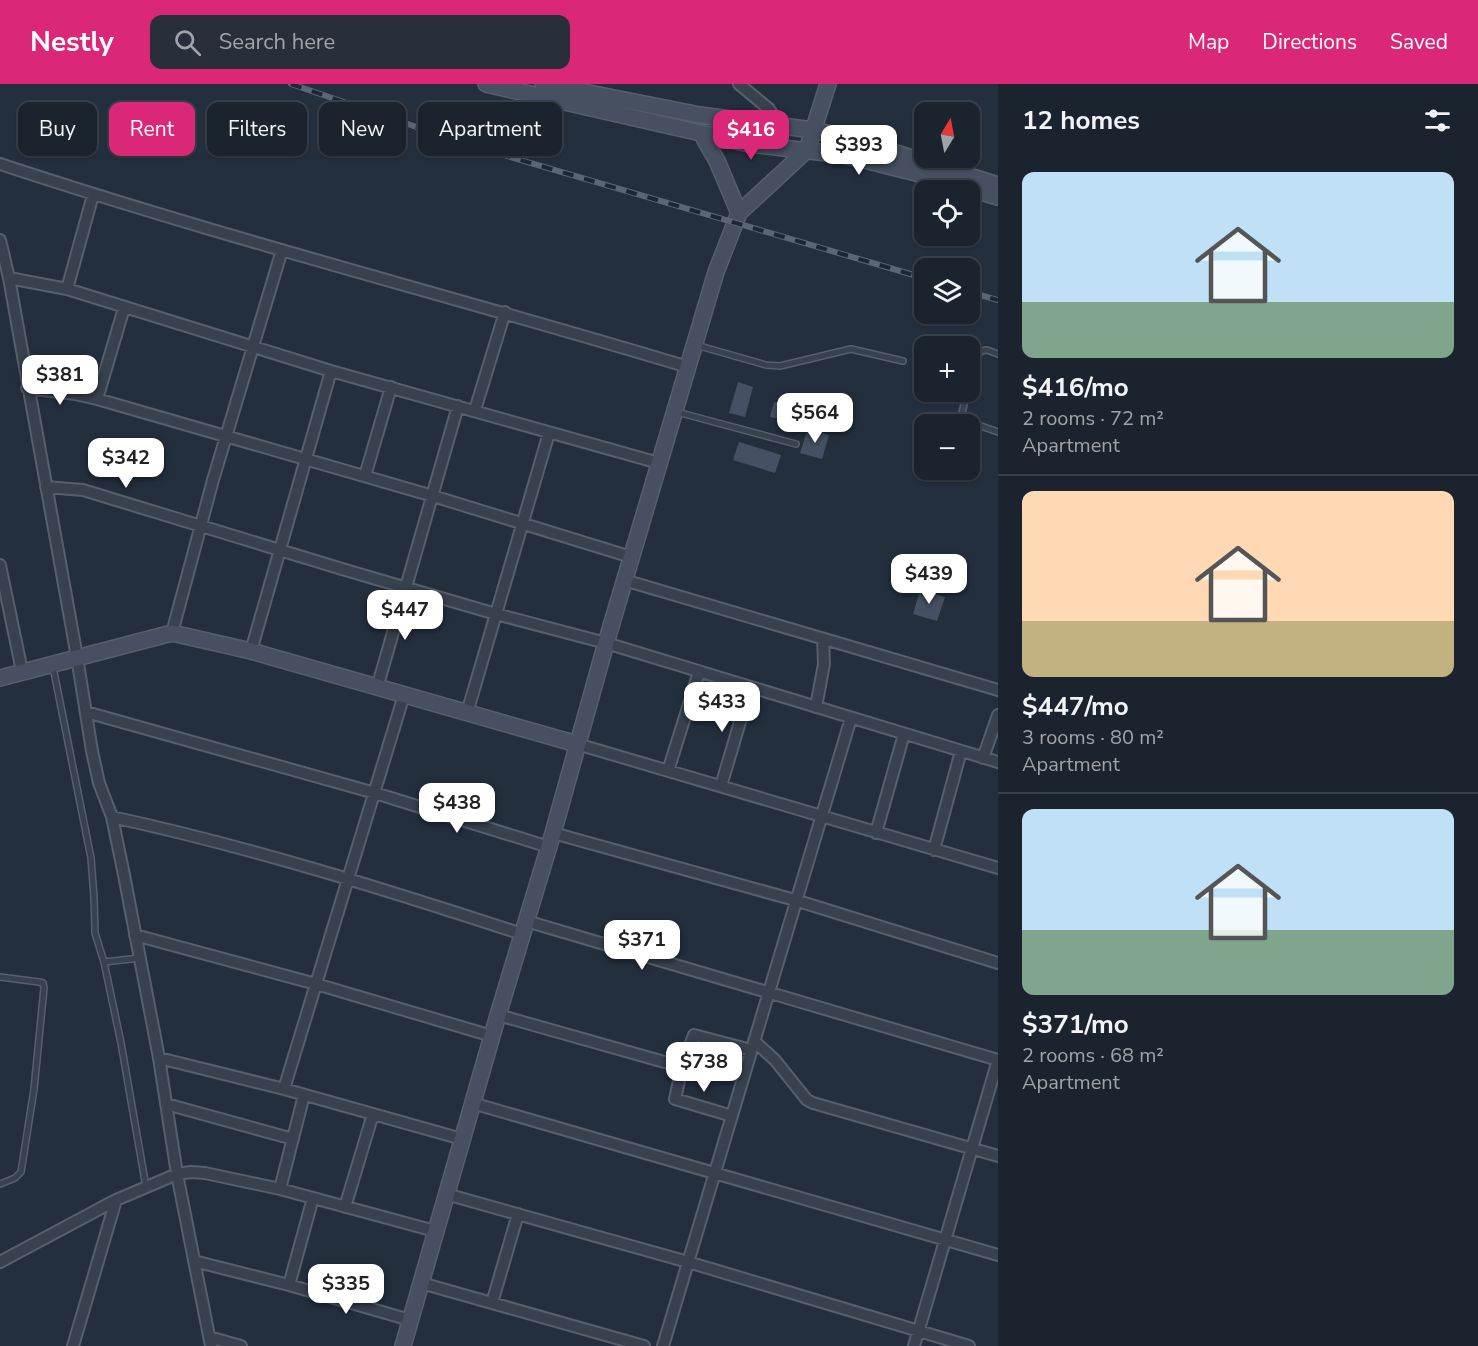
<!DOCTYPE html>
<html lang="en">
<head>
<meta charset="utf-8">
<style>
  :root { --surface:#1b232e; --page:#282f3a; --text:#f1f3f6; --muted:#a0a4aa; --line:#39404a; --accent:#db2777 }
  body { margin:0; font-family:"Nunito Sans",sans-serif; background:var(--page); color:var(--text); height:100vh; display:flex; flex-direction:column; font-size:22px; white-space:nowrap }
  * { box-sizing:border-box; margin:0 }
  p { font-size:20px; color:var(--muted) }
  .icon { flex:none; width:33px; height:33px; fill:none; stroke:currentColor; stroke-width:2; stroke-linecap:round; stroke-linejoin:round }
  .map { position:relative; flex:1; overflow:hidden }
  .side { display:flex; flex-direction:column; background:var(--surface); width:480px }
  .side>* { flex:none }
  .top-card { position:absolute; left:18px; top:18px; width:570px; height:54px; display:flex; gap:12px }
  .needle { width:39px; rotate:10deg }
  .controls { position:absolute; left:914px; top:18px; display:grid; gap:12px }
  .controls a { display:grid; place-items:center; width:66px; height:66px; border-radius:12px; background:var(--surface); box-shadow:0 2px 4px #0004,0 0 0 2px var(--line); font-size:30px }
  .price { position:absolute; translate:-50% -51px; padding:0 14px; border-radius:12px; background:#fff; color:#222; font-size:20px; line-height:39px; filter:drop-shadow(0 2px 3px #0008) }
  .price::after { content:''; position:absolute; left:50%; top:36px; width:18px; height:14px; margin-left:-9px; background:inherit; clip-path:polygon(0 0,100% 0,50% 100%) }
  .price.selected { background:var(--accent); color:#fff }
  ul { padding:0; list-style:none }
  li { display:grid; align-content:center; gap:12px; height:318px; padding:0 24px }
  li+li { border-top:2px solid var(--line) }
  li span { display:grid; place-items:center; height:186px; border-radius:12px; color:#555 }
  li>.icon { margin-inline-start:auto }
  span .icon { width:108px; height:108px; fill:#fffc; stroke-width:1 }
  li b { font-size:26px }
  h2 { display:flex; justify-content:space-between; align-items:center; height:72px; padding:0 24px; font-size:26px }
  .chip { padding:0 21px; border-radius:12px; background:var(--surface); box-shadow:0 2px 4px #0004,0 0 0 2px var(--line); font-size:21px; line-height:54px }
  .chip.selected { background:var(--accent); color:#fff }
  header { display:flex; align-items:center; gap:36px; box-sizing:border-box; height:84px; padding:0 30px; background:var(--accent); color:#fff }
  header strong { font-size:28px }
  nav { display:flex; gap:33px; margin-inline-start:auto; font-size:21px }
  .search { width:420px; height:54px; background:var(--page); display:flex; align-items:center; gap:15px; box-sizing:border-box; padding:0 21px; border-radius:12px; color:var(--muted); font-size:22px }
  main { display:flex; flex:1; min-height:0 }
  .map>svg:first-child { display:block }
  .building { fill:#455162 }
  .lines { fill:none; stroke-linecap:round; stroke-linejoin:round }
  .lane-casing { stroke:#565f6c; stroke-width:8 }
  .street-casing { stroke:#565f6c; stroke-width:14 }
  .secondary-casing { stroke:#565f6c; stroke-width:18 }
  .lane { stroke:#38414e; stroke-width:5 }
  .street { stroke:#38414e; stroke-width:10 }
  .secondary { stroke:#465061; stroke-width:15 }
  .rail-casing { stroke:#5a6575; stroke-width:6 }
  .rail { stroke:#1d2633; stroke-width:4; stroke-dasharray:11; stroke-linecap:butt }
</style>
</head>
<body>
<header>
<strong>Nestly</strong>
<div class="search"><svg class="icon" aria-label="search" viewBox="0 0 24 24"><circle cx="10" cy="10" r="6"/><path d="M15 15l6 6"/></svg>Search here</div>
<nav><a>Map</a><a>Directions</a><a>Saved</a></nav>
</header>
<main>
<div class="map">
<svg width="998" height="1262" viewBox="0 0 998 1262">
  <rect width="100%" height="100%" fill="#242f3e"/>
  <path class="building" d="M738 298 753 303 745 333 729 329Z
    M774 318 791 322 787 337 770 333Z
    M808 344 829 351 822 375 800 369Z
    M739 358 781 371 775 389 733 376Z
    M920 506 945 513 937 537 913 530Z"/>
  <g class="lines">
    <g class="lane-casing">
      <path id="lane" d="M696 261 766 281 780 282 851 265 903 277
        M969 302 978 271 981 267 987 266 998 270
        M967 308 961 333 964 336 998 348
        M677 328 796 360
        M53 583 91 774 94 813 95 849 104 878 121 959 146 1103
        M104 878 140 874
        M0 893 39 898 43 899 44 904 34 1005 21 1088 15 1094 0 1100"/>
    </g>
    <g class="street-casing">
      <path id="street" d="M739 0 769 25 780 42 779 64
        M0 80C227 155 459 214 688 283
        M0 156 9 194 77 573 92 667 99 699 112 733 124 791 159 974 177 1090 211 1262
        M9 194 67 205 331 287 659 379
        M67 205 93 111
        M27 304 75 310 97 315 433 412 631 473
        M97 315 124 224
        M475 326 505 228
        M365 392 391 303
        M46 403 83 406 342 485 496 530 606 559 998 678
        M0 481 22 587
        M624 496 998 606
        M172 549 213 396 282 166
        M251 567 331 287
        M377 604 458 322
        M816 623 824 580 823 555
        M86 628 375 709 549 763
        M467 629 549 349
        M577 660 998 784
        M983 674 998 631
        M668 687 699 588
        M721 702 750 604
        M112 733C251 763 387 806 522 850
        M553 749 795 816 998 879
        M876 749 904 650
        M934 766 961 667
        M526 837 998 976 914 1262
        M135 851 316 900 492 952
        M498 931 682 983
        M754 957 775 976 807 1016 813 1019 998 1072
        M159 974 284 1005 462 1055
        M284 1005 404 611
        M472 1019 998 1171
        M166 1020 293 1055
        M732 1032 675 1015 682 983 694 951 751 966
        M280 1105 304 1011
        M446 1110 688 1178 969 1262
        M345 1123 373 1030
        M194 1177 289 1201 410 1236
        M0 1178 116 1116 177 1090 191 1088 205 1089 280 1105 435 1147
        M421 1199 644 1262
        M289 1201 313 1114
        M492 1219 518 1130
        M209 1253 241 1262
        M73 1262 116 1116
        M663 1262 851 634"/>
    </g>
    <g class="secondary-casing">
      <path id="secondary" d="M486 0 749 60 844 71 916 89 998 113
        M543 0 700 31 813 46 852 55 998 101
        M701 49 717 77 739 129
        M0 594 172 549 251 567 577 660
        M403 1262 498 931 553 749 606 559 716 188 739 129 807 66 828 0"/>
    </g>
    <use href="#lane" class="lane"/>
    <use href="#street" class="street"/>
    <use href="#secondary" class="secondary"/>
    <g class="rail-casing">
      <path id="rail" d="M291 0 469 61 924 194
        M969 208 998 216"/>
    </g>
    <use href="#rail" class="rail"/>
  </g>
</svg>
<div class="controls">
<a><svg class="needle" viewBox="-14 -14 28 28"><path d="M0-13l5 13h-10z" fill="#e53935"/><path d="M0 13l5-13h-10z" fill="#a0a4aa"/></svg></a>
<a><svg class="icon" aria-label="locate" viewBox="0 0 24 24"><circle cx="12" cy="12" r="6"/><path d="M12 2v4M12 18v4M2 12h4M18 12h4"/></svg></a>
<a><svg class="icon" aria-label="layers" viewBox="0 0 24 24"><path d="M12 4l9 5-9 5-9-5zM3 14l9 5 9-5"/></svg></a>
<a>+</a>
<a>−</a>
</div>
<b class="price selected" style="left:751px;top:77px">$416</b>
<b class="price" style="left:859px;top:92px">$393</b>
<b class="price" style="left:60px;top:322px">$381</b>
<b class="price" style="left:815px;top:360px">$564</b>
<b class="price" style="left:126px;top:405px">$342</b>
<b class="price" style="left:929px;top:521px">$439</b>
<b class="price" style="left:405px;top:557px">$447</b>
<b class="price" style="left:722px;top:649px">$433</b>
<b class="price" style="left:457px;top:750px">$438</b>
<b class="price" style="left:642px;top:887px">$371</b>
<b class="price" style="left:704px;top:1009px">$738</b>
<b class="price" style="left:346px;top:1231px">$335</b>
<div class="top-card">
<a class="chip">Buy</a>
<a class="chip selected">Rent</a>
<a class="chip">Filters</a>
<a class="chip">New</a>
<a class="chip">Apartment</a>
</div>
</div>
<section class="side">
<h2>12 homes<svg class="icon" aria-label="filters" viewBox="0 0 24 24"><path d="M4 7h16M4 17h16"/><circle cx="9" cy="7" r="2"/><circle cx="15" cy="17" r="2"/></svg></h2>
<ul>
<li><span style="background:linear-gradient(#bfe0f5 70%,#7fa58c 0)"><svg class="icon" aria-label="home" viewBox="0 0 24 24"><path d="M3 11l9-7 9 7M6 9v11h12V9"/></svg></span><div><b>$416/mo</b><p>2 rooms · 72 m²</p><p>Apartment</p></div></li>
<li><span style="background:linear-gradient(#ffd9b3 70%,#c2b280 0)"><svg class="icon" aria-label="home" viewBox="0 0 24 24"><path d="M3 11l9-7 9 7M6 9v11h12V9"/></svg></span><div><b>$447/mo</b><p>3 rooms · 80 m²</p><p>Apartment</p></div></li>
<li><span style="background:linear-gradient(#bfe0f5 65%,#7fa58c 0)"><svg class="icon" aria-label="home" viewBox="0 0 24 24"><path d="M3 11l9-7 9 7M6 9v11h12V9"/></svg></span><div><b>$371/mo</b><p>2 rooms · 68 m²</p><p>Apartment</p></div></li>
</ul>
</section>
</main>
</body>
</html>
